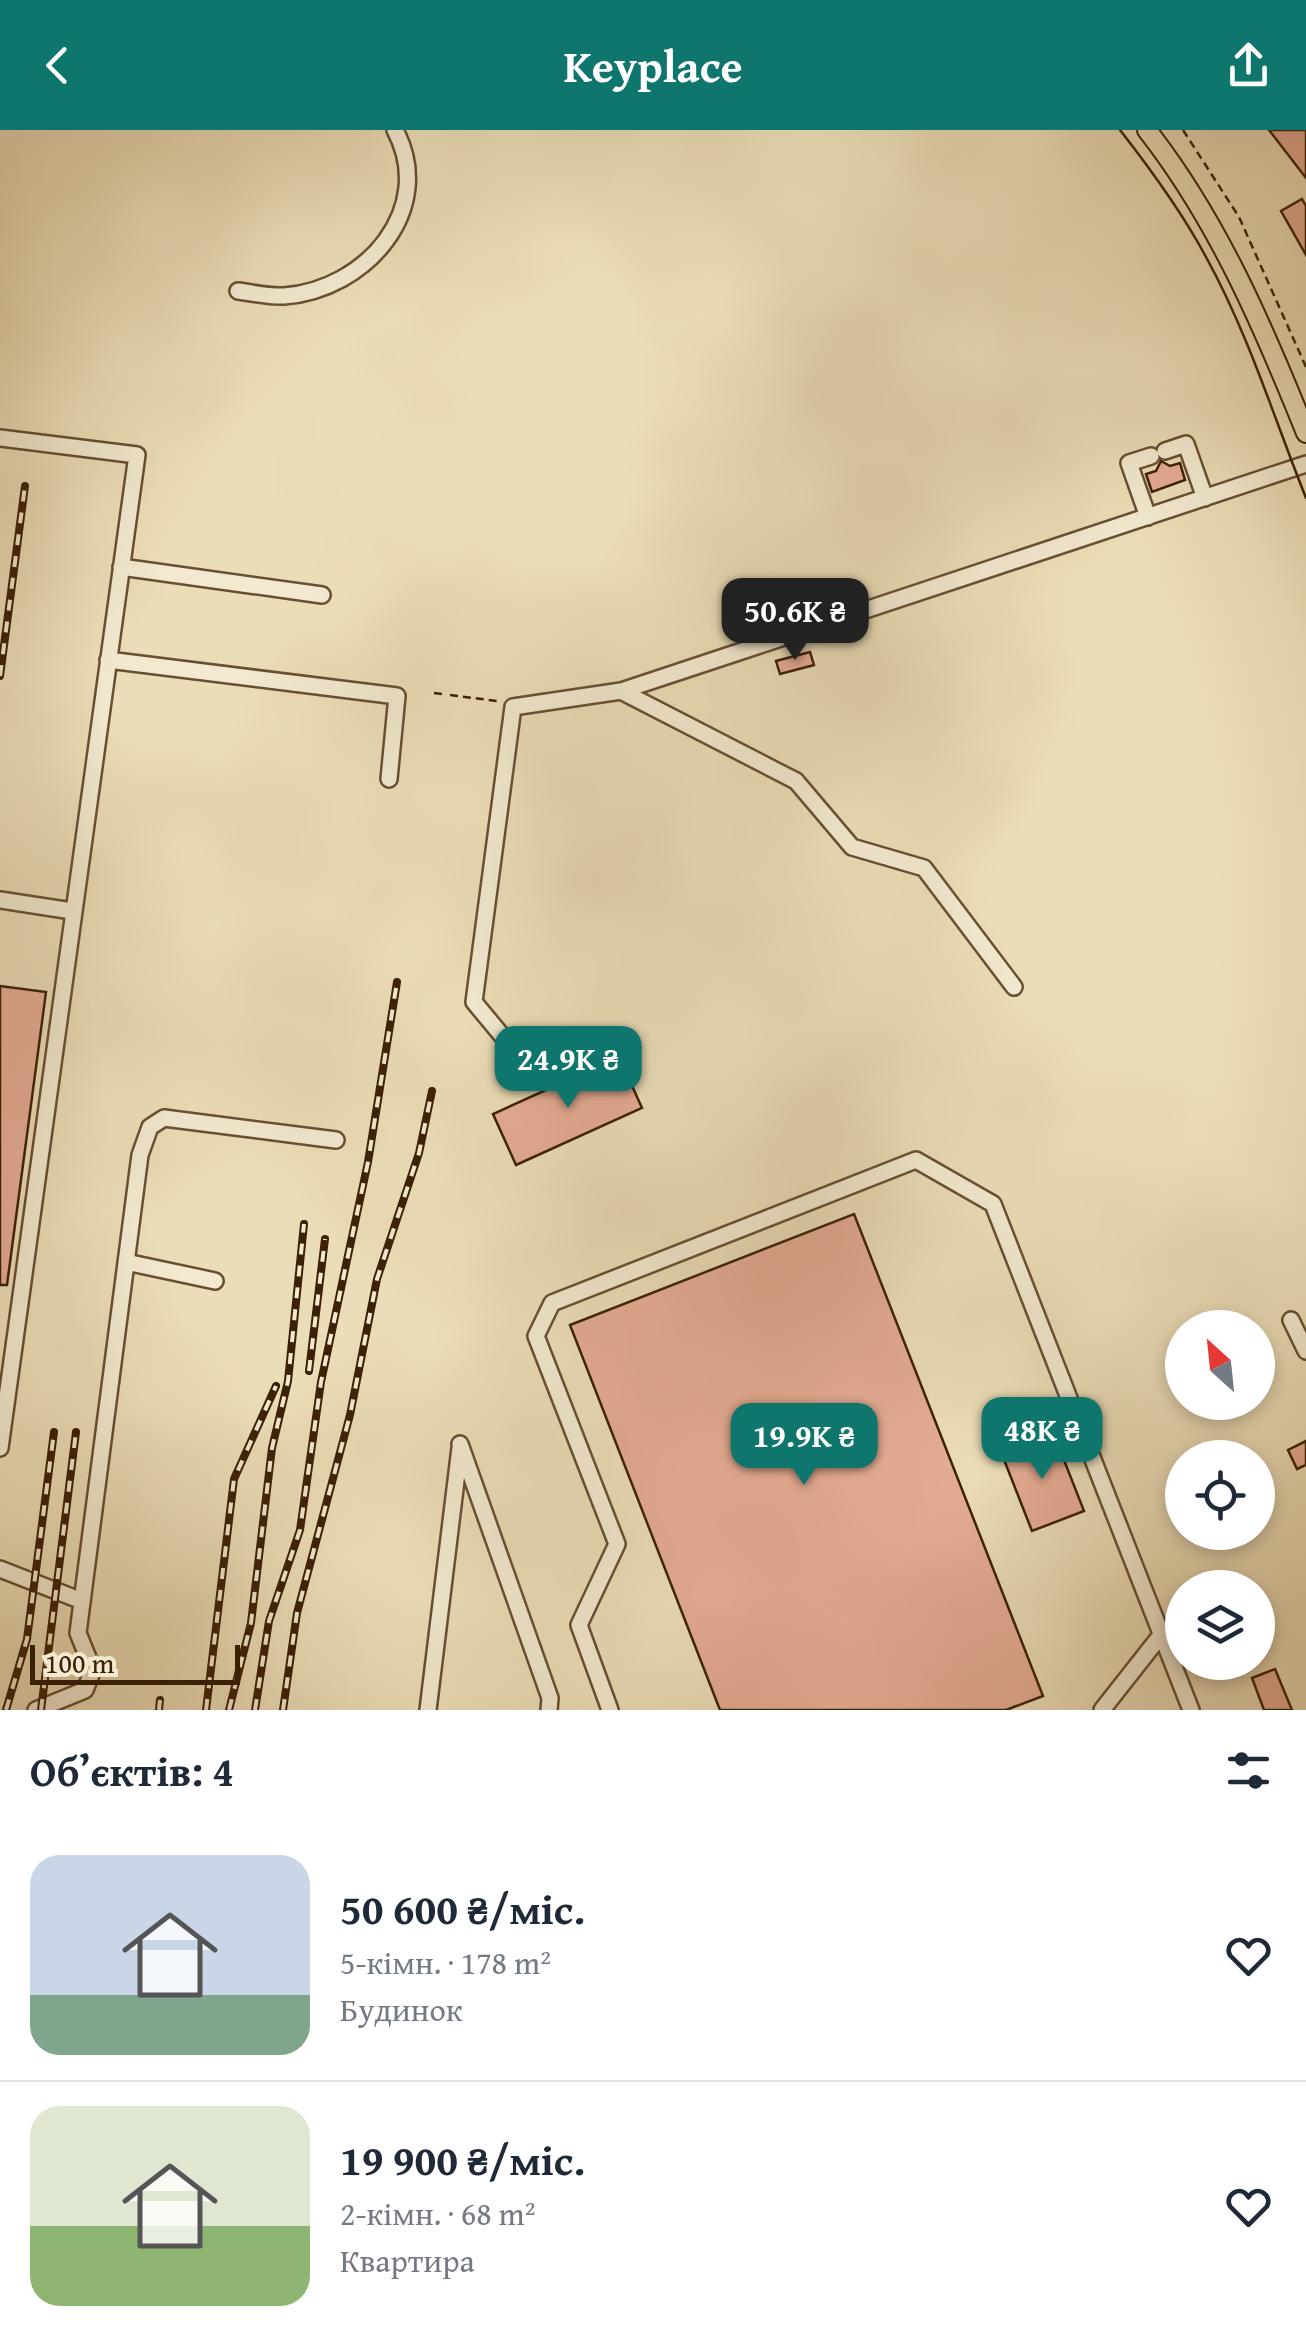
<!DOCTYPE html>
<html lang="uk">
<head>
<meta charset="utf-8">
<style>
  :root { --surface:#fff; --page:#f6f6f7; --text:#1f2937; --muted:#747a83; --line:#e0e1e3; --accent:#0f766e }
  body { margin:0; font-family:"Gentium Book Plus",serif; background:var(--page); color:var(--text); height:100vh; display:flex; flex-direction:column; font-size:38px; white-space:nowrap }
  * { box-sizing:border-box; margin:0 }
  p { font-size:32px; color:var(--muted) }
  .icon { flex:none; width:55px; height:55px; fill:none; stroke:currentColor; stroke-width:2; stroke-linecap:round; stroke-linejoin:round }
  .map { position:relative; height:1580px; overflow:hidden }
  .side { display:flex; flex-direction:column; background:var(--surface); flex:1 }
  .side>* { flex:none }
  .needle { width:65px; rotate:333deg }
  .tools { position:absolute; left:1165px; top:1180px; display:grid; gap:20px }
  .tools a { display:grid; place-items:center; width:110px; height:110px; border-radius:50%; background:var(--surface); box-shadow:0 5px 15px #0003; font-size:50px }
  .scale { position:absolute; left:30px; bottom:25px; width:210px; box-sizing:border-box; padding-left:10px; border:5px solid #3b2105; border-top:0; font-size:28px; line-height:35px; white-space:nowrap; color:#3b2105; -webkit-text-stroke:8px #f2e9d0; paint-order:stroke }
  .price { position:absolute; translate:-50% -85px; padding:0 22px; border-radius:20px; background:var(--accent); color:#fff; font-size:32px; line-height:65px; filter:drop-shadow(0 2px 5px #0008) }
  .price::after { content:''; position:absolute; left:50%; top:60px; width:30px; height:22px; margin-left:-15px; background:inherit; clip-path:polygon(0 0,100% 0,50% 100%) }
  .price.current { background:#222; color:#fff }
  ul { padding:0; list-style:none }
  li { display:flex; align-items:center; gap:30px; height:250px; padding:0 30px }
  li+li { border-top:2px solid var(--line) }
  li span { display:grid; place-items:center; flex:none; width:280px; height:200px; border-radius:30px; color:#555 }
  li>.icon { margin-inline-start:auto }
  span .icon { width:120px; height:120px; fill:#fffc; stroke-width:1 }
  li b { font-size:42px }
  h2 { display:flex; justify-content:space-between; align-items:center; height:120px; padding:0 30px; font-size:42px }
  header { display:flex; justify-content:space-between; align-items:center; height:130px; padding:0 30px; background:var(--accent); color:#fff; font-size:45px; font-weight:800 }
  .map>svg:first-child { display:block }
  .building { fill:#e5ac94; stroke:#3b2105; stroke-width:2.5 }
  .lines { fill:none; stroke-linecap:round; stroke-linejoin:round }
  .minor-casing { stroke:#675032; stroke-width:20 }
  .major-casing { stroke:#3b2105; stroke-width:22 }
  .path { stroke:#3b2105; stroke-width:2.5; stroke-dasharray:8 5; stroke-linecap:butt }
  .minor { stroke:#f2e9d0; stroke-width:15 }
  .major { stroke:#ebddb7; stroke-width:18 }
  .tram { stroke:#3b2105; stroke-width:2.5 }
  .rail-casing { stroke:#3b2105; stroke-width:8 }
  .rail { stroke:#f2e9d0; stroke-width:4; stroke-dasharray:11; stroke-linecap:butt }
</style>
</head>
<body>
<header><svg class="icon" aria-label="back" viewBox="0 0 24 24"><path d="M15 5l-7 7 7 7"/></svg>Keyplace<svg class="icon" aria-label="share" viewBox="0 0 24 24"><path d="M12 15V3M7 8l5-5 5 5M5 13v7h14v-7"/></svg></header>
<div class="map">
<svg width="1306" height="1580" viewBox="0 0 1306 1580">
  <rect width="100%" height="100%" fill="#ebddb7"/>
  <filter id="stains"><feTurbulence type="fractalNoise" baseFrequency=".002" numOctaves="4"/><feColorMatrix values="0 0 0 0 .2 0 0 0 0 .09 0 0 0 0 .02 0 0 0 .5 -.17"/></filter>
  <radialGradient id="worn" r=".72"><stop offset=".6" stop-color="#630" stop-opacity="0"/><stop offset="1" stop-color="#630" stop-opacity=".3"/></radialGradient>
  <path class="building" d="M1269 0H1306V48Z
    M1302 69 1306 76V125L1281 81Z
    M1161 331 1170 336 1180 333 1185 350 1152 362 1146 344 1156 341Z
    M810 522 814 535 780 544 776 531Z
    M0 856 46 862 7 1155H0Z
    M619 927 642 978 516 1035 493 984Z
    M854 1084 1043 1566 1006 1580H720L570 1195Z
    M1053 1302 1084 1381 1032 1401 1001 1322Z
    M1306 1311V1335L1297 1339 1288 1320Z
    M1275 1539 1292 1580H1264L1252 1548Z"/>
  <g class="lines">
    <g class="minor-casing">
      <path id="minor" d="M238 161C253 163 270 167 284 166 366 160 437 79 395 0
        M0 308 137 325 0 1318
        M1165 321 1186 314 1205 368
        M1148 387 1129 333 1151 326
        M121 437 322 465
        M108 530 397 566 389 649
        M621 561 796 651 852 717 924 738 1014 857
        M0 770 72 781
        M572 917 528 937 474 872 513 577 621 561 1306 334
        M126 1132 215 1151
        M1291 1190 1306 1221
        M460 1314 550 1568 549 1580
        M0 1439 82 1471
        M36 1580 85 1560 93 1540 78 1503 140 1025 150 997 164 988 336 1010
        M428 1580 460 1318
        M610 1580 579 1495 617 1414 536 1206 552 1173 916 1030 993 1074 1191 1580
        M1102 1580 1161 1505"/>
    </g>
    <g class="major-casing">
      <path id="major" d="M1147 0C1218 91 1263 196 1306 303"/>
    </g>
    <path class="path" d="M1183 0 1239 87 1306 237
      M434 563 442 564
      M450 565 497 571"/>
    <use href="#minor" class="minor"/>
    <use href="#major" class="major"/>
    <path class="tram" d="M1120 0C1152 41 1182 82 1206 127 1248 203 1274 288 1306 368"/>
    <g class="rail-casing">
      <path id="rail" d="M0 546 25 356
        M309 1241 325 1109
        M6 1580 27 1509 54 1302
        M41 1580 76 1302
        M159 1580 160 1570
        M206 1580 234 1349 276 1256
        M229 1580 251 1493 272 1318 288 1251 304 1094
        M255 1580 269 1491 300 1400 321 1252 368 1032 397 852
        M283 1580 297 1483 350 1285 377 1149 419 1023 432 961"/>
    </g>
    <use href="#rail" class="rail"/>
  </g>
  <rect width="100%" height="100%" filter="url(#stains)"/>
  <rect width="100%" height="100%" fill="url(#worn)"/>
</svg>
<div class="tools">
<a><svg class="needle" viewBox="-14 -14 28 28"><path d="M0-13l5 13h-10z" fill="#e53935"/><path d="M0 13l5-13h-10z" fill="#747a83"/></svg></a>
<a><svg class="icon" aria-label="locate" viewBox="0 0 24 24"><circle cx="12" cy="12" r="6"/><path d="M12 2v4M12 18v4M2 12h4M18 12h4"/></svg></a>
<a><svg class="icon" aria-label="layers" viewBox="0 0 24 24"><path d="M12 4l9 5-9 5-9-5zM3 14l9 5 9-5"/></svg></a>
</div>
<div class="scale">100 m</div>
<b class="price current" style="left:795px;top:533px">50.6K ₴</b>
<b class="price" style="left:568px;top:981px">24.9K ₴</b>
<b class="price" style="left:1042px;top:1352px">48K ₴</b>
<b class="price" style="left:804px;top:1358px">19.9K ₴</b>
</div>
<section class="side">
<h2>Об’єктів: 4<svg class="icon" aria-label="filters" viewBox="0 0 24 24"><path d="M4 7h16M4 17h16"/><circle cx="9" cy="7" r="2"/><circle cx="15" cy="17" r="2"/></svg></h2>
<ul>
<li><span style="background:linear-gradient(#c9d6e8 70%,#7fa58c 0)"><svg class="icon" aria-label="home" viewBox="0 0 24 24"><path d="M3 11l9-7 9 7M6 9v11h12V9"/></svg></span><div><b>50 600 ₴/міс.</b><p>5-кімн. · 178 m²</p><p>Будинок</p></div><svg class="icon" aria-label="heart" viewBox="0 0 24 24"><path d="M12 20l-8-8c-3-5 5-10 8-4 3-6 11-1 8 4z"/></svg></li>
<li><span style="background:linear-gradient(#dfe7d0 60%,#8fb573 0)"><svg class="icon" aria-label="home" viewBox="0 0 24 24"><path d="M3 11l9-7 9 7M6 9v11h12V9"/></svg></span><div><b>19 900 ₴/міс.</b><p>2-кімн. · 68 m²</p><p>Квартира</p></div><svg class="icon" aria-label="heart" viewBox="0 0 24 24"><path d="M12 20l-8-8c-3-5 5-10 8-4 3-6 11-1 8 4z"/></svg></li>
</ul>
</section>
</body>
</html>
